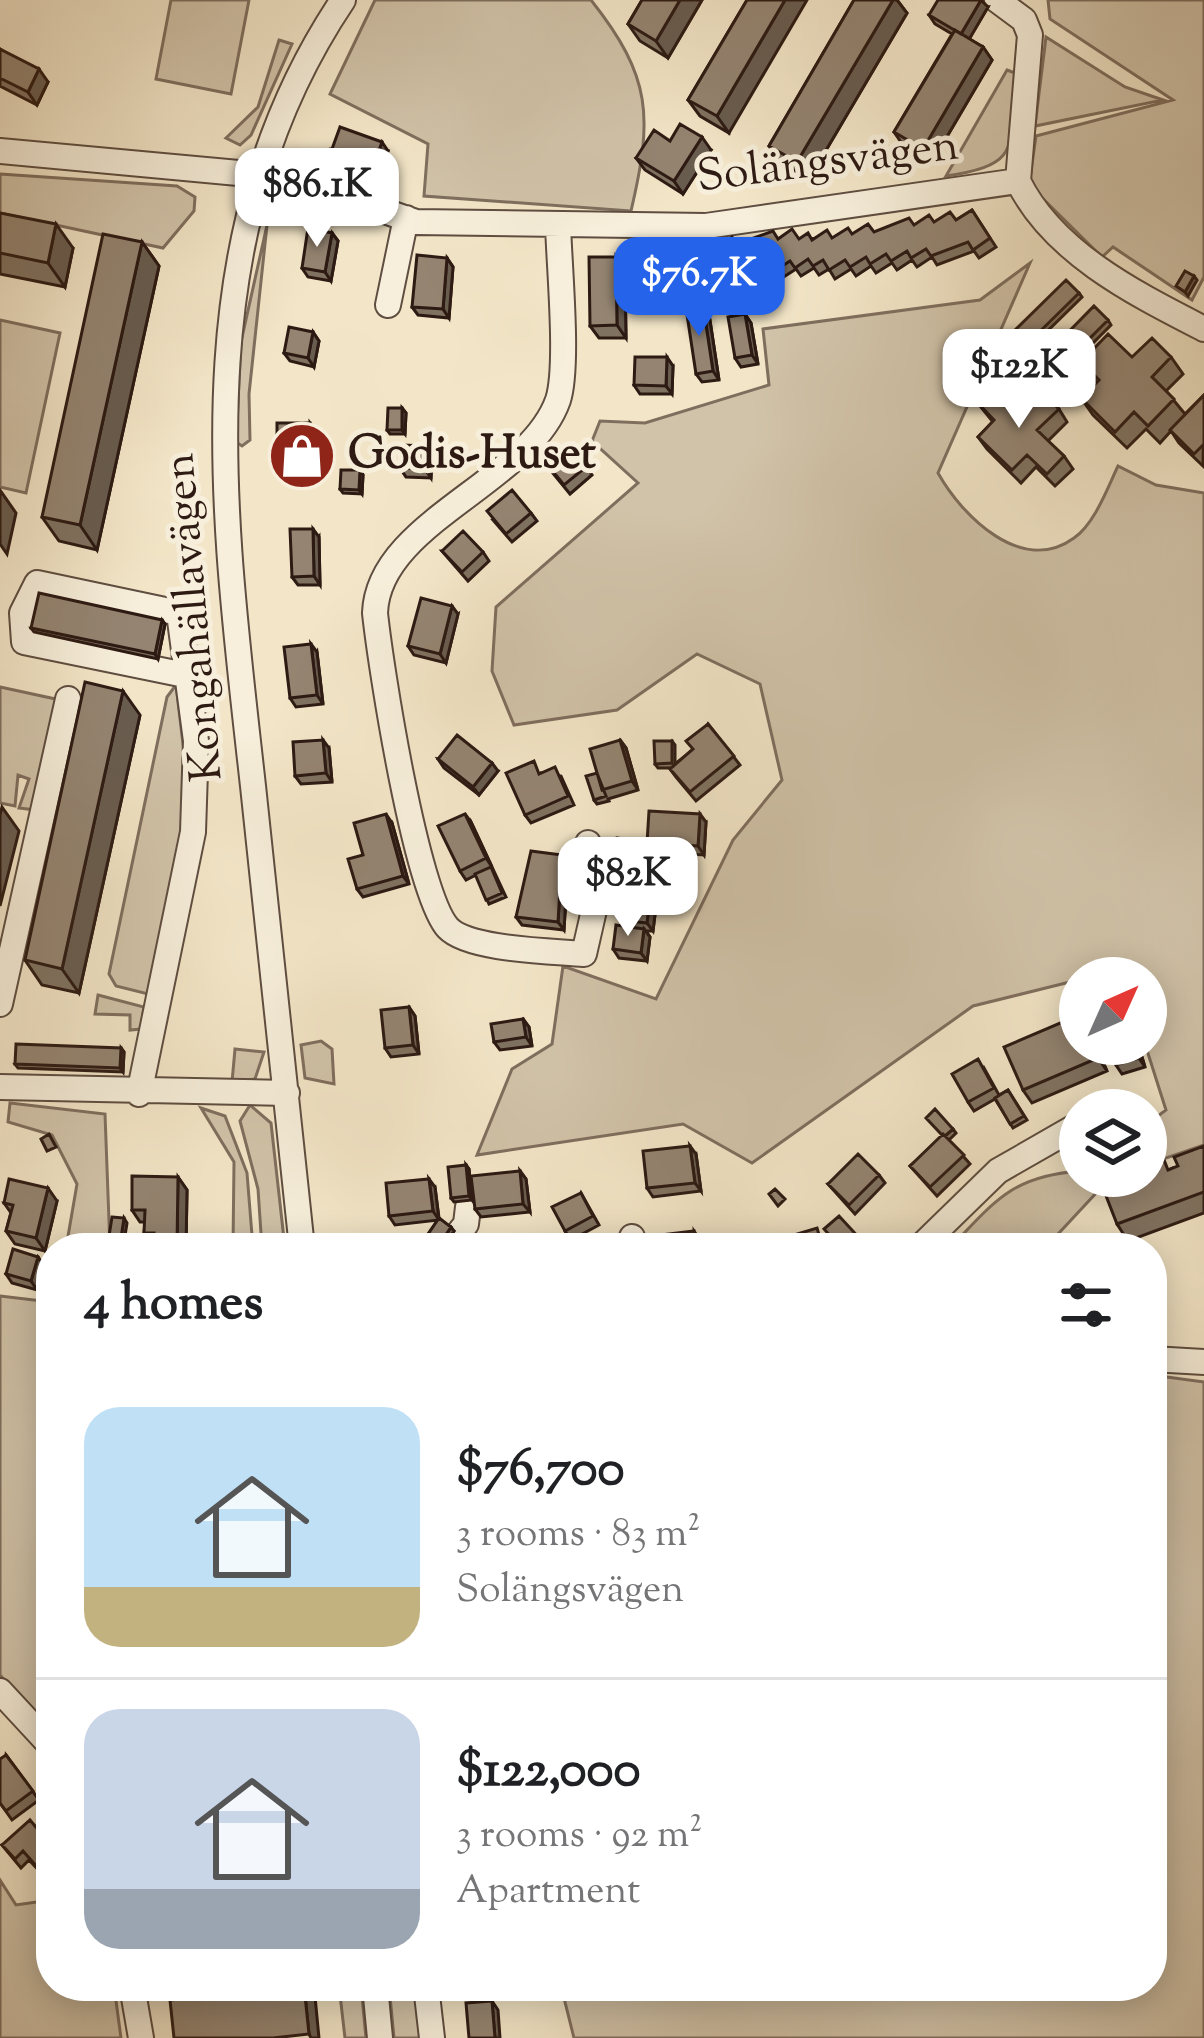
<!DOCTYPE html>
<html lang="en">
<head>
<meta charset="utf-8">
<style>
  :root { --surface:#fff; --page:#f6f6f6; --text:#202124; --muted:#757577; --line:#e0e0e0; --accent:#2563eb }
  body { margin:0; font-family:"Sorts Mill Goudy",serif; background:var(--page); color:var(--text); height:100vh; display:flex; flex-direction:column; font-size:45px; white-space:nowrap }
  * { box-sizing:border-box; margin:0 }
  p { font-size:39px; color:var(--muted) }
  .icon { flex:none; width:66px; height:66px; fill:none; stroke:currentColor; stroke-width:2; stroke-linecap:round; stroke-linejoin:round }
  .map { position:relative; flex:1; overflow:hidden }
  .side { position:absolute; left:36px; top:1233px; width:1131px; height:768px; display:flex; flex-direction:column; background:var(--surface); border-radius:48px; box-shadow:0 6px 30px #0003 }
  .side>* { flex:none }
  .needle { width:78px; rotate:45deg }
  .tools { position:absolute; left:1059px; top:957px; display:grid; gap:24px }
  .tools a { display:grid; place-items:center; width:108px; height:108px; border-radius:50%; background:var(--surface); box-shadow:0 6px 30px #0003; font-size:60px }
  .price { position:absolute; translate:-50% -102px; padding:0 27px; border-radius:24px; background:#fff; color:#222; font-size:39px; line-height:78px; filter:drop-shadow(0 3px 6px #0008) }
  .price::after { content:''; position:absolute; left:50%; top:72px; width:36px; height:27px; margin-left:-18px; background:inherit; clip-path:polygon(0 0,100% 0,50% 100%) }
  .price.current { background:var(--accent); color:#fff }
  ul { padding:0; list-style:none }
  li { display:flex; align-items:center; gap:36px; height:300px; padding:0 48px }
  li+li { border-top:3px solid var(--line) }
  li span { display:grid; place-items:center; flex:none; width:336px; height:240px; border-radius:36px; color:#555 }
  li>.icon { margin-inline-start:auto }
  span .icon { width:144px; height:144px; fill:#fffc; stroke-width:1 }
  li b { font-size:51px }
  h2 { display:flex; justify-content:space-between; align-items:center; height:144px; padding:0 48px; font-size:51px }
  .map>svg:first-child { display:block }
  .green { fill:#d1c3a9; stroke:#7f6e5e; stroke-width:3 }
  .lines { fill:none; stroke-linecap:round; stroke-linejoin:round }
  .minor-casing { stroke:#5e4d40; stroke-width:28 }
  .minor { stroke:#f7efdb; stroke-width:24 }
  .wall { fill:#7f7261; stroke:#2d1a13; stroke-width:3 }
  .shaded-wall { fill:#685c4f; stroke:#2d1a13; stroke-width:3 }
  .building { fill:#948471; stroke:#2d1a13; stroke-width:3 }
  .labels { text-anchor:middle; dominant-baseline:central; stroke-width:10; stroke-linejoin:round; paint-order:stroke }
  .street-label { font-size:45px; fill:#2d1a13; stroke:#f7efdb }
  .poi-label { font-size:45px; font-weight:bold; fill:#2d1a13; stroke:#f7efdb; text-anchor:start }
</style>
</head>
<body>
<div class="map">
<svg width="1204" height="2038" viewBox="0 0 1204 2038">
  <rect width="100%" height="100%" fill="#f3e6c8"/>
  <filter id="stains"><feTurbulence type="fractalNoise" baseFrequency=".00167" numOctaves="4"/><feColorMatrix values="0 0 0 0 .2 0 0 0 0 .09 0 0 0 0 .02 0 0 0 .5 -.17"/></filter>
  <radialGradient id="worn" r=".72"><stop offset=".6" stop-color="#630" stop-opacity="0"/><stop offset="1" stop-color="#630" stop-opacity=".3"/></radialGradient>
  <path class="green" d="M171 0H249L231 94 156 79Z
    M375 0H591C652 77 653 117 631 211L424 196 428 144 330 94Z
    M1048 0H1204V277L1192 300 1113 247 1102 257 1029 185 1036 136 1173 100 1050 19Z
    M1046 37 1125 87 1163 100 1035 126Z
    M279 40 292 44 251 135 240 145 226 138 258 107Z
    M1007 70 1015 73C1008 146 1026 164 946 176Z
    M0 174 177 186 195 197 194 211 163 248 0 213Z
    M267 225 249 394 250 440 242 446 236 442 241 342Z
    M1030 263 938 473C962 516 1022 576 1074 538 1095 523 1107 489 1118 466L1156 485 1204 493V1145L1146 1165V1125L1166 1110 1145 1044 1146 978 1098 975 973 1006 752 1163 683 1124 477 1155 512 1069 552 1044 563 966 656 999 733 840 782 780 760 684 697 654 617 710 514 725 492 671 496 607 638 483 592 441 600 421 645 423 769 385 763 329 980 300Z
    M0 320 60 333 26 493 0 487Z
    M176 685 189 794 148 994 116 986 109 974 167 697Z
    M0 687 60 700 36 810 19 808 29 779 18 775 15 806 0 803Z
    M98 995 144 1007 141 1029 130 1030V1015L95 1014Z
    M321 1041 332 1049 334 1084 305 1078 301 1045Z
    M235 1049 264 1052 255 1079 232 1082Z
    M10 1103 105 1114 110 1248H66L77 1184 52 1135 8 1122Z
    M250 1105 271 1123 285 1248H262L258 1189 240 1121Z
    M201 1108 225 1116 247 1173 253 1248H233L234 1162Z
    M1080 1171V1176H1112L1045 1248H950C995 1201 1012 1176 1080 1171Z
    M0 1296 42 1301 51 1296V1587L42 1611 51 1619V1731L0 1675Z
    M1152 1375 1204 1382V2038H574L561 1986H1152Z
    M0 1880 16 1905 51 1900V1986H114L121 2038H0Z
    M339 1986H361L366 2038H345Z
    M389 1986H419L424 2038H394Z"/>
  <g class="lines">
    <g class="minor-casing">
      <path id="minor" d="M997 0 1024 20 1030 35 1018 181C1053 253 1136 294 1204 329
        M0 151 260 175 307 184 416 222 706 226 1018 181
        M558 224C559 265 569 366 558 400 529 483 378 522 375 613 381 669 416 893 448 928 469 950 553 951 584 954L597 897 588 843
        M388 305 406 218
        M0 1004 68 699
        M0 1087 287 1093
        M139 1094 193 832 196 741 179 613 37 583 22 613 24 642 185 675
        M632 1237 633 1248
        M302 1248C287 1094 270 940 253 786 223 516 182 240 343 0
        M447 1248 466 1224 468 1207
        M919 1248 998 1171 1073 1128
        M1152 1359 1204 1362
        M0 1691 51 1746
        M132 1986 141 2038
        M375 1986 380 2038
        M426 1986 432 2038"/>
    </g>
    <use href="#minor" class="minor"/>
  </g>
  <path class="wall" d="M642 0H702L668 58 640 41 628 24Z
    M747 0 729 133 700 116 688 100Z
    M854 0H897L907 13 809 179 780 162 769 146Z
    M988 7 969 39 983 47 992 60 932 162 903 145 894 132 952 34 935 24 929 15Z
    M0 49 48 82 37 105 0 86Z
    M670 141 711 150 683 194 645 170 636 158Z
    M332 149 388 151 380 172 338 157Z
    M972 210 996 247 979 258 974 251 937 265 932 257 917 267 912 260 897 270 892 263 876 273 871 266 856 276 851 269 835 279 829 269 819 275 814 268 801 276 796 269 779 280 774 273 759 283 754 276 739 285 714 248 799 239 832 238 956 220Z
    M0 213 73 248 65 287 0 274Z
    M332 233 338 241 331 281 308 277 302 268Z
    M142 242 159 266 97 550 59 541 42 517Z
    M447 258 453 267 449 318 418 315 412 307Z
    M625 270 626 338H599L590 326Z
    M1079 293 1082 297 1026 352 1010 335Z
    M709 314 719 380 702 382 696 374Z
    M745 314 751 323 758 364 741 367 735 358Z
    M1108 320 1111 325 1056 380 1039 362Z
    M313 332 319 341 314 367 290 361 284 353Z
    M1132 357H1171L1183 374 1166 391 1185 414 1204 395 1203 466 1179 443 1171 431 1160 443 1146 429 1127 448 1093 415 1081 398 1097 383 1081 362Z
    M673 366 672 394H640L634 385Z
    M976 401 1020 413 1059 409 1067 422 1048 441 1064 456 1073 469 1055 486 1036 467 1021 483 987 449 978 437 993 422Z
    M402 408 406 413 405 434H390L387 430Z
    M319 436V477L286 476 277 463Z
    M426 446 432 454 431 478 406 477 400 468Z
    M586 467 592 475 570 494 552 472Z
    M360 470 363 475 362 494 343 493 340 489Z
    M531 513 537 521 512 542 493 520Z
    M319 537 320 585H298L292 577Z
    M442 551 483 552 489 561 468 581Z
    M458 614 446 663 414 655 408 646Z
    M162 620 165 624 158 659 34 632 31 628Z
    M317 652 323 704 296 707 290 698Z
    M140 715 79 993 42 985 25 960Z
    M708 724 740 765 696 801 676 777 670 769 672 768H658L655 764 672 741 675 745V764L693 750Z
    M620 740 626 748 638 790 608 799 609 801 597 804 594 800 597 773Z
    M329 748 332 782 301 784 295 776Z
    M438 759 498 771 479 795 444 768Z
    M541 773 561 776 574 805 531 823 525 815Z
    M471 822 506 897 489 904 476 875 466 880 460 871Z
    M706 822 704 855 653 852 647 843Z
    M392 823 409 884 363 897 357 889 363 855Z
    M652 851 650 867 621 863 614 854Z
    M562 855 568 863 564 930 522 925 516 917Z
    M658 890 653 931H646L650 937 647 961 619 958 613 949 624 926 620 920Z
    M409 1007 415 1016 419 1054 391 1057 385 1048Z
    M523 1019 529 1027 532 1046 500 1050 494 1042Z
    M1080 1044H1095L1107 1071 1032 1103 1023 1090Z
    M1109 1044H1138L1145 1067 1122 1074 1116 1065Z
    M121 1048 124 1052 123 1072 18 1068 15 1064Z
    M984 1068 999 1095 1008 1090 1027 1120 1013 1128 995 1099 974 1111 968 1102Z
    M953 1129 956 1133 949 1140 970 1164 937 1196 910 1166Z
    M1204 1146V1213L1128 1241 1117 1224 1118 1177 1124 1186 1171 1169 1178 1166Z
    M696 1154 701 1191 653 1197 647 1188Z
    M466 1165 469 1169 472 1200 454 1202 451 1198Z
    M520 1171 526 1179 530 1212 481 1217 475 1209Z
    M879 1175 885 1183 855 1214 828 1184Z
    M178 1177 187 1190 186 1248H156L144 1233 145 1222H140L132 1210Z
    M435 1187 439 1218 454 1231 443 1248H426L422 1243 438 1220 395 1225 389 1216Z
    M581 1193 599 1225 571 1240 565 1231Z
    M57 1201 45 1251 15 1244 6 1231 11 1213 4 1203Z
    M44 1265 37 1290 12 1283 6 1274Z
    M6 1755 39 1800 12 1820 0 1803Z
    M51 1824V1870L44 1876 29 1860 21 1868 2 1845 41 1833Z"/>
  <path class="shaded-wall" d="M680 0H702L668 58 656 41Z
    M785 0H807L729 133 717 116Z
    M893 0H897L907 13 809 179 797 162Z
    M981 0 988 7 967 43 961 34Z
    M983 47 992 60 932 162 923 149Z
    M39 69 48 82 37 105 28 92Z
    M702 137 711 150 683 194 674 181Z
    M382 142 388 151 380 172 374 164Z
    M56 224 73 248 65 287 48 263Z
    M332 233 338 241 331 281 325 272Z
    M142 242 159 266 97 550 80 525Z
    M616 257 625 270 626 338 617 325Z
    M447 258 453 267 449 318 443 309Z
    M1194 276 1197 280 1188 296 1185 292Z
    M703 305 709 314 719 380 713 371Z
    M745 314 751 323 758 364 752 355Z
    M313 332 319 341 314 367 308 358Z
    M667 357 673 366 672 394 666 386Z
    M402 408 406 413 405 434 402 430Z
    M310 423 319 436V477L310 464Z
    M426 446 432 454 431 478 425 469Z
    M360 470 363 475 362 494 359 490Z
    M0 490 16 513 7 554 0 544Z
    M313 529 319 537 320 585 314 576Z
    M452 606 458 614 446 663 440 654Z
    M162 620 165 624 158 659 155 654Z
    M311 644 317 652 323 704 317 695Z
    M123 691 140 715 79 993 62 969Z
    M323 740 329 748 332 782 326 773Z
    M620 740 626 748 638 790 632 781Z
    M492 763 498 771 479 795 473 787Z
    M2 807 19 831 0 906V815Z
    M386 814 392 823 409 884 403 876Z
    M465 814 471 822 492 867 486 858Z
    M700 814 706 822 704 855 698 846Z
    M646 842 652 851 650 867 644 859Z
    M562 855 568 863 564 930 558 922Z
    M652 881 658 890 653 931 647 923Z
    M644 929 650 937 647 961 641 953Z
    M409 1007 415 1016 419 1054 413 1045Z
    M523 1019 529 1027 532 1046 526 1037Z
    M1092 1044H1095L1107 1071 1098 1058Z
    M1135 1044H1138L1145 1067 1139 1058Z
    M121 1048 124 1052 123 1072 120 1068Z
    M690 1146 696 1154 701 1191 695 1183Z
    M466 1165 469 1169 472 1200 469 1196Z
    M520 1171 526 1179 530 1212 523 1204Z
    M178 1177 187 1190 186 1248H178L177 1246Z
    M429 1179 435 1187 439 1220 433 1211Z
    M48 1188 57 1201 45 1251 36 1238Z
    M124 1218 127 1223 124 1242 121 1238Z
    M451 1227 454 1231 443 1248H437Z
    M694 1231 700 1240V1248H694Z
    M38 1257 44 1265 37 1290 31 1281Z
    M304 1986H314L319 2038H311L309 2034Z
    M492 2001 498 2010 500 2038H495Z"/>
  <path class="building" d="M642 0H680L656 41 628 24Z
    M747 0H785L717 116 688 100Z
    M854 0H893L797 162 769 146Z
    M938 0H981L961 34 929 15Z
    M955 30 983 47 923 149 894 132Z
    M0 49 39 69 28 92 0 78Z
    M680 124 702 137 674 181 636 158 654 130 670 141Z
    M340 127 382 142 374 164 332 149Z
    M972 210 990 238 973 250 968 242 931 256 926 249 911 258 907 251 891 261 886 254 870 264 866 257 850 267 845 260 829 270 823 260 813 266 808 259 795 268 790 261 773 272 768 264 753 275 748 267 733 276 714 248 732 237 737 244 773 231 778 239 792 229 799 239 808 233 812 240 827 230 832 238 848 228 852 234 868 224 874 232 909 218 914 225 929 215 934 222 950 212 956 220Z
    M0 213 56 224 48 263 0 253Z
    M308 228 332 233 325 272 302 268Z
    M103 234 142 242 80 525 42 517Z
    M417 255 447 258 443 309 412 307Z
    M589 257H616L617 325 590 326Z
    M1185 271 1194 276 1185 292 1176 286Z
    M1066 280 1079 293 1023 348 1010 335Z
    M703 305 713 371 696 374 686 308Z
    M1094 306 1108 320 1053 375 1039 362Z
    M745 314 752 355 735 358 728 317Z
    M289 327 313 332 308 358 284 353Z
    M1108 334 1132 357 1152 338 1171 357 1152 377 1174 399 1148 426 1134 412 1115 432 1081 398 1099 380 1081 362Z
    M635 357H667L666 386 634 385Z
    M991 385 1020 413 1041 392 1059 409 1037 430 1064 456 1047 474 1027 455 1012 470 978 437 994 420 976 401Z
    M1204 395V444L1194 454 1170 430Z
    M388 408H402V430H387Z
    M277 423H310V464L277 463Z
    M402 445 426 446 425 469 400 468Z
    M568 445 586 467 564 485 546 463Z
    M341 470H360L359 490 340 489Z
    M512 490 531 513 506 534 487 511Z
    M290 529H313L314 576 292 577Z
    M463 531 483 552 462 572 442 551Z
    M39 593 162 620 155 654 31 628Z
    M421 598 452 606 440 654 408 646Z
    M311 644 317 695 290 698 284 647Z
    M85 682 123 691 62 969 25 960Z
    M708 724 734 756 690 792 670 769 693 749 686 741Z
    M457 735 492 763 473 787 438 759Z
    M323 740 326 773 295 776 293 742Z
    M620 740 632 781 602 790 590 749Z
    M654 741H672V763L655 764Z
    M534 761 539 774 555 767 568 796 525 815 506 773Z
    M597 773 606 796 594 800 586 776Z
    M649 811 700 814 698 846 647 843Z
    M386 814 403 876 357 889 348 859 363 855 354 823Z
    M465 814 486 858 460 871 438 826Z
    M617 838 646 842 644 859 614 854Z
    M531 851 562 855 558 922 516 917Z
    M491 867 502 893 486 900 475 874Z
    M625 878 652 881 647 923 620 920Z
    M616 925 644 929 641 953 613 949Z
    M409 1007 413 1045 385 1048 381 1010Z
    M1079 1015 1080 1044H1092L1098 1058 1023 1090 1004 1047Z
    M523 1019 526 1037 494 1042 491 1024Z
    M16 1044 121 1048 120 1068 15 1064Z
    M1109 1044H1135L1139 1058 1116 1065Z
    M978 1059 994 1088 968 1102 952 1074Z
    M1008 1090 1024 1116 1010 1124 995 1098Z
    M935 1109 953 1129 945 1136 943 1134 942 1135 926 1118Z
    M49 1134 56 1147 47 1151 41 1139Z
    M943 1134 964 1155 930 1187 910 1166Z
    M690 1146 695 1183 647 1188 643 1151Z
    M1204 1146V1192L1117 1224 1101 1183 1118 1177 1121 1187 1132 1183 1129 1176H1146V1167L1164 1160 1168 1170 1178 1166 1174 1157Z
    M858 1154 879 1175 849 1205 828 1184Z
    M466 1165 469 1196 451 1198 448 1167Z
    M520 1171 523 1204 475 1209 471 1176Z
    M132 1176 178 1177 177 1246 154 1245V1233H144L145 1210H132Z
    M9 1179 48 1188 36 1238 6 1231 13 1205 4 1203Z
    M429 1179 433 1211 389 1216 386 1183Z
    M775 1189 785 1199 778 1206 769 1194Z
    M581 1193 593 1216 565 1231 552 1207Z
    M839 1216 864 1243 858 1248H841L824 1229Z
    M112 1217 124 1218 121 1238 109 1236Z
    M439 1218 451 1227 437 1248H429L422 1243Z
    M817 1228 823 1248H779L777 1240Z
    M694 1231V1248H653L652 1236Z
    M530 1237 531 1248H484L483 1241Z
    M13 1249 38 1257 31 1281 6 1274Z
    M6 1755 33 1791 6 1811 0 1803V1759Z
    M30 1820 41 1833 51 1824V1856L38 1868 23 1851 15 1859 2 1845Z
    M240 1986H304L309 2034 273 2038H174L170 2000 240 1993Z
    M492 2001 495 2038H469L466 2003Z"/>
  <defs>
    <g id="shop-disc" transform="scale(3.45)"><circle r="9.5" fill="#8f2418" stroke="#f7efdb"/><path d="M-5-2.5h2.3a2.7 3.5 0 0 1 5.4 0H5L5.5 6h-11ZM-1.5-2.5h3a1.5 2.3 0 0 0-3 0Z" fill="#fff"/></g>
  </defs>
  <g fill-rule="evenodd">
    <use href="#shop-disc" x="302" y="456"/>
  </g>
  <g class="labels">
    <g class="street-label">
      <text transform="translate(828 164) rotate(-7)">Solängsvägen</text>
      <text transform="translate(196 617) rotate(-95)">Kongahällavägen</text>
    </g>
    <g class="poi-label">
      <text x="348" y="456">Godis-Huset</text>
    </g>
  </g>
  <rect width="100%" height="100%" filter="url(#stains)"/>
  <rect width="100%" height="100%" fill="url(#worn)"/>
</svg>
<div class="tools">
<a><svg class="needle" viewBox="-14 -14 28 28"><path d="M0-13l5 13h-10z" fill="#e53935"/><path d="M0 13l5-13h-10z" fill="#757577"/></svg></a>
<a><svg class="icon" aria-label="layers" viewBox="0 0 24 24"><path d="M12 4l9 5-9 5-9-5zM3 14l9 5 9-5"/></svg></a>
</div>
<b class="price" style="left:317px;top:250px">$86.1K</b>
<b class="price current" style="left:699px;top:339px">$76.7K</b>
<b class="price" style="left:1019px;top:431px">$122K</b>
<b class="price" style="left:628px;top:939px">$82K</b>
<section class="side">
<h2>4 homes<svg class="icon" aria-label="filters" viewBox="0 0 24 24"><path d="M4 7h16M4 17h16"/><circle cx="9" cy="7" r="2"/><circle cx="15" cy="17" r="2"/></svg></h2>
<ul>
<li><span style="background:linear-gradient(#bfe0f5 75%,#c2b280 0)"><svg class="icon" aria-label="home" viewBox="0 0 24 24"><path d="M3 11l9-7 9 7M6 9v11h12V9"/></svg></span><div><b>$76,700</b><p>3 rooms · 83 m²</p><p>Solängsvägen</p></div></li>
<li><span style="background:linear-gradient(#c9d6e8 75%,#9aa5b1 0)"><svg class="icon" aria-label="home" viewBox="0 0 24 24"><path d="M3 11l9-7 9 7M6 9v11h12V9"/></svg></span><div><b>$122,000</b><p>3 rooms · 92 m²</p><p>Apartment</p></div></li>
</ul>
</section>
</div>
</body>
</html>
